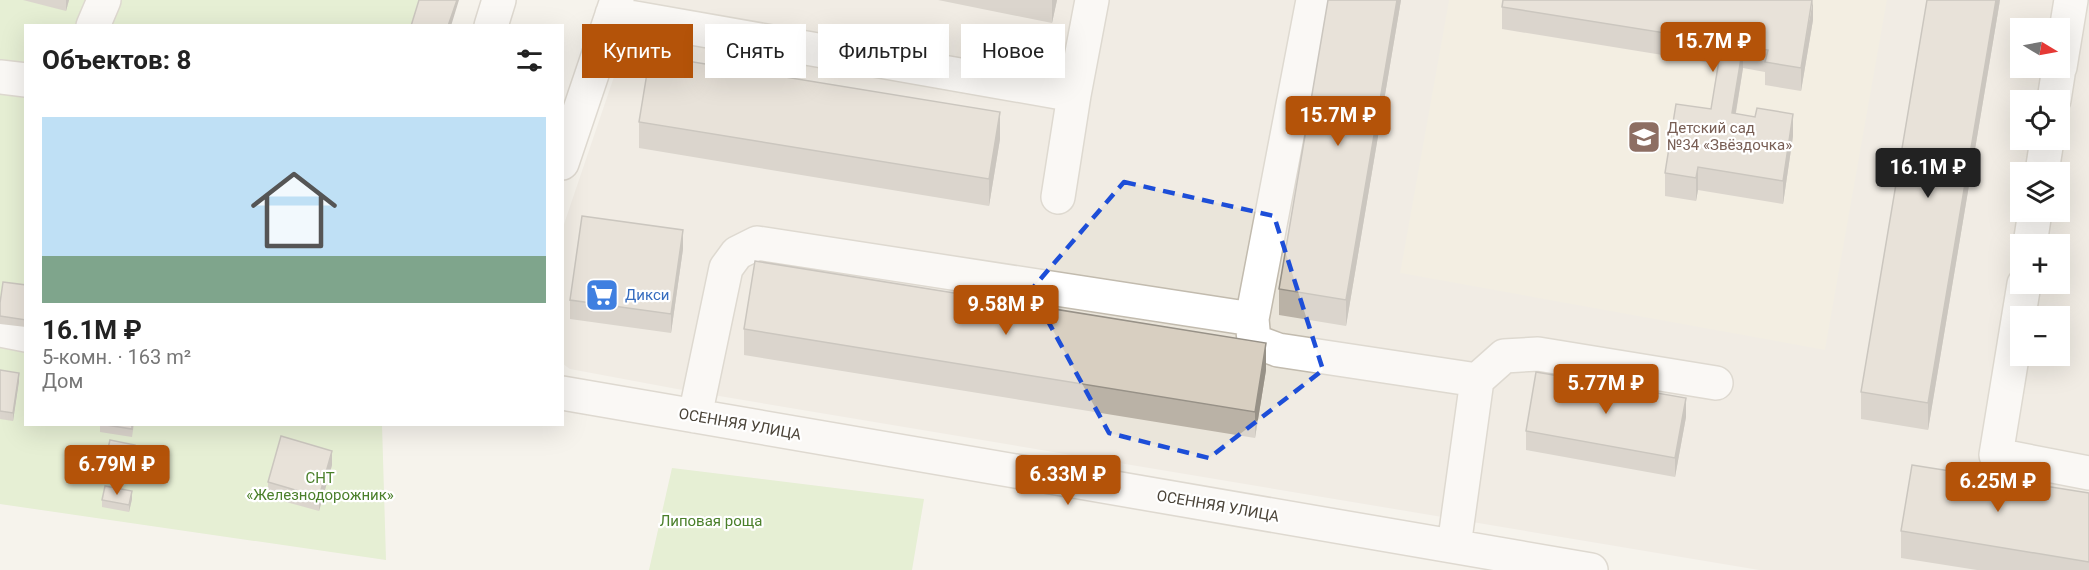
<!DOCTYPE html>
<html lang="ru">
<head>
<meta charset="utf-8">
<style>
  :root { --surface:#fff; --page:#f6f6f6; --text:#222; --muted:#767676; --line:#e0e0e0; --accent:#b45309 }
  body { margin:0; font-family:Roboto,sans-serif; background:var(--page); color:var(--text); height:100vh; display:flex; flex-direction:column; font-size:22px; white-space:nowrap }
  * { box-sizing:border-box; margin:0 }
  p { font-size:20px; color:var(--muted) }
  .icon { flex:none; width:33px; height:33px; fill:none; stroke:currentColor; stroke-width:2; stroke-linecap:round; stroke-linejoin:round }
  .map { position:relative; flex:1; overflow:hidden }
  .side { position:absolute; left:24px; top:24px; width:540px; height:402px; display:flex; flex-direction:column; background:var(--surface); border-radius:0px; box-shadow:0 6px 24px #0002 }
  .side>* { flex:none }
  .hud { position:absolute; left:582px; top:24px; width:570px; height:54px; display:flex; gap:12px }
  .needle { width:39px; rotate:100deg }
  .buttons { position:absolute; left:2010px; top:18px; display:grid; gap:12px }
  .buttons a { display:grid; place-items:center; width:60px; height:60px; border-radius:0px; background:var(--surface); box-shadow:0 6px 24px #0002; font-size:30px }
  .price { position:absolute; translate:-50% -51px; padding:0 14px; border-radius:6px; background:var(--accent); color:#fff; font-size:20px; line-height:39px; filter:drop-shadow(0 2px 3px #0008) }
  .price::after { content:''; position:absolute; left:50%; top:36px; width:18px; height:14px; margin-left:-9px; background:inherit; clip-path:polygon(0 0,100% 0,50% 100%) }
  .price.active { background:#222; color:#fff }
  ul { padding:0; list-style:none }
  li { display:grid; align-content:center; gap:12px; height:318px; padding:0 18px }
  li+li { border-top:2px solid var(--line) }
  li span { display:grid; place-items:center; height:186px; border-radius:0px; color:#555 }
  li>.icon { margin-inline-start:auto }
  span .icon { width:108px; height:108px; fill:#fffc; stroke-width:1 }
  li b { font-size:26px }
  h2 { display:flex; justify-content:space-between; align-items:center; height:72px; padding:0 18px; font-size:26px }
  .tag { padding:0 21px; border-radius:0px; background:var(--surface); box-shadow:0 6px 24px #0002; font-size:21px; line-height:54px }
  .tag.active { background:var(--accent); color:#fff }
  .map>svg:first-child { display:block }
  .residential { fill:#eae5da; fill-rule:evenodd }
  .education { fill:#efe8d6 }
  .green { fill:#d2eab5 }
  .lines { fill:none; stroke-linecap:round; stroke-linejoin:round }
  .minor-casing { stroke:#c2bbae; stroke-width:36 }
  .minor { stroke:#fff; stroke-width:33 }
  .wall { fill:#bab2a6 }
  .shaded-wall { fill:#979187 }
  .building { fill:#d8cfc1; stroke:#979187; stroke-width:1.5 }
  .marked { fill:none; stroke:#1d4ed8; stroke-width:4.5; stroke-dasharray:12 8; stroke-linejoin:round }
  .labels { text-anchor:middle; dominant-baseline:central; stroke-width:4.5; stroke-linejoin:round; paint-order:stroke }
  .education-label { font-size:15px; fill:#785e54; stroke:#fff; text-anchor:start }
  .shop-label { font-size:15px; fill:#366cbe; stroke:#fff; text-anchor:start }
  .street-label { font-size:15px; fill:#4b4439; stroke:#fff }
  .park-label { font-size:15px; fill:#4a7f2a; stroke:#fff }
</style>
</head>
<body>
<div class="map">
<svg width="2089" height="570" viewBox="0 0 2089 570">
  <rect width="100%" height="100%" fill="#f6f3ec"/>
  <path class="residential" d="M640 0H2089V570H1759L677 389 570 369 563 364V227ZM2020 28H2060V68H2020ZM2020 100H2060V140H2020ZM2020 172H2060V212H2020ZM2020 244H2060V284H2020ZM2020 316H2060V356H2020Z"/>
  <path class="education" d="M1449 0H1887L1825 350 1400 273Z"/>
  <path class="green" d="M0 0H422L413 25 26 26V424L382 425 386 560 0 504Z
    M672 468 924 499 912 570H649Z"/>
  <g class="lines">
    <g class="minor-casing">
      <path id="minor" d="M1313 0 1252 319 1254 341 1278 350 1477 380 1454 546
        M612 14 1074 95 1092 0
        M93 26 104 0
        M491 26 499 0
        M2060 67 2071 0
        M0 77 26 80
        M2054 100 2059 68
        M562 163 617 0
        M2042 172 2047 140
        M1058 197 1074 95
        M2030 244 2035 212
        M2024 284 1996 455 2089 473
        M0 330 26 335
        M1477 380 1504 356 1538 354 1716 383
        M562 393 1591 570
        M695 416 726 268 737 253 757 243 1252 319"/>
    </g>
    <use href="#minor" class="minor"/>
  </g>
  <path class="wall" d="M23 0H69L66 11Z
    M938 0H1057L1052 23Z
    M1328 0H1401L1346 326 1279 315V289Z
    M2000 0 1928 430 1861 419V392Z
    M1502 7 1813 20 1801 91 1765 85V72L1743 68 1736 113 1793 136 1783 204 1698 190 1696 201 1665 196V173L1711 109 1718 64 1502 29Z
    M639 122 1000 139 989 206 639 148Z
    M683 249 671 333 570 319V300Z
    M26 285V327L0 324V303Z
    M744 329 1266 370 1255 438 744 355Z
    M0 370 19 381 13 421 0 419Z
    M1686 417 1675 477 1526 450V431Z
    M100 424H134L132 437 100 432Z
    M135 453 130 478 104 473V465Z
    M332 465 319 511 268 497V482Z
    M2089 493V570H1977L1901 558V531Z
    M132 499 129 512 102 507V500Z"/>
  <path class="shaded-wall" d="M66 0H69L66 11Z
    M457 0H459L451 26H448Z
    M1052 0H1057L1052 23Z
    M1397 0H1401L1346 326V300Z
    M1813 0V20L1801 91V68Z
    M1996 0H2000L1928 430V403Z
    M1743 46V68L1732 135V113Z
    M1000 112V139L989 206V179Z
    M1793 114V136L1783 204V181Z
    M1698 167V190L1696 201V178Z
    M683 230V249L671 333V314Z
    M1266 343V370L1255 438V412Z
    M19 373V381L13 421V413Z
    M1686 398V417L1675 477V458Z
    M135 445V453L130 478V470Z
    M332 451V465L319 511V497Z
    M132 491V499L129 512V505Z"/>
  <path class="building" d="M419 0H457L448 26H411Z
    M1328 0H1397L1346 300 1279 289Z
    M1503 0H1812L1801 68 1765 62 1768 50 1743 46 1732 113 1755 117 1757 108 1793 114 1783 181 1698 167 1696 178 1665 173 1676 104 1711 109 1722 42 1502 7Z
    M1927 0H1996L1928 403 1861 392Z
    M650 55 1000 112 989 179 639 122Z
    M582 216 683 230 671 314 570 300Z
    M755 261 1266 343 1255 412 744 329Z
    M3 282 26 285V320L0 316V303Z
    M0 370 19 373 13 413 0 411Z
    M1536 372 1686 398 1675 458 1526 431Z
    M100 424H132V429Z
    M281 436 332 451 319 497 268 482Z
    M110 440 135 445 130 470 104 465Z
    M1912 465 2089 493V562L1901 531Z
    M105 486 132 491 129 505 102 500Z"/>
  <path d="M0 0H2089V570H0ZM1124 182 1274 216 1323 370 1209 458 1109 433 1031 290Z" fill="#f6f3ec" fill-opacity=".55" fill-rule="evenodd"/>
  <path class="marked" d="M1124 182 1274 216 1323 370 1209 458 1109 433 1031 290Z"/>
  <defs>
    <g id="school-square" transform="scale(1.725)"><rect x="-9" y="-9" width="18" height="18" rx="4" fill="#8d6e63" stroke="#fff"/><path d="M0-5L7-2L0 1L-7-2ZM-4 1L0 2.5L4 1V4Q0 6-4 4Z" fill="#fff"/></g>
    <g id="supermarket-square" transform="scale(1.725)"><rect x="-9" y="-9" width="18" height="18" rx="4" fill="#3f7fe0" stroke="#fff"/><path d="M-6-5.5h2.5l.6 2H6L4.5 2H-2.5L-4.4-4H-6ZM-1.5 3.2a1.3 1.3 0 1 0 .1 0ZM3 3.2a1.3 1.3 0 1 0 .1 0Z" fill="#fff"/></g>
  </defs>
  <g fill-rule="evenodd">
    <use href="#school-square" x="1644" y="137"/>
    <use href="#supermarket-square" x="602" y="295"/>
  </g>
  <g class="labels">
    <g class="education-label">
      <text x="1667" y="128">Детский сад<tspan x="1667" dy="17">№34 «Звёздочка»</tspan></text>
    </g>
    <g class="shop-label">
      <text x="625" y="295">Дикси</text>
    </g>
    <g class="street-label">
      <text transform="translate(740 424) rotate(10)">ОСЕННЯЯ УЛИЦА</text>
      <text transform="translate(1218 506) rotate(10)">ОСЕННЯЯ УЛИЦА</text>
    </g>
    <g class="park-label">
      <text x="320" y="478">СНТ<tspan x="320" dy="17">«Железнодорожник»</tspan></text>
      <text x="711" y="521">Липовая роща</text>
    </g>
  </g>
</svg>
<div class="buttons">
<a><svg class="needle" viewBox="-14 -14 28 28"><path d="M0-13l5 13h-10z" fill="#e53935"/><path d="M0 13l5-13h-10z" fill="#767676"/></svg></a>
<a><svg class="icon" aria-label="locate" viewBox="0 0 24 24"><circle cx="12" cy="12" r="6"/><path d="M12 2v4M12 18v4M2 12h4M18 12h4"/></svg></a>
<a><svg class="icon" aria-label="layers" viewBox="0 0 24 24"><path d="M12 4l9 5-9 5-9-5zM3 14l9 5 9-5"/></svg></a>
<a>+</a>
<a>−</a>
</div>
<b class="price" style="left:1713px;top:73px">15.7M ₽</b>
<b class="price" style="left:1338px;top:147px">15.7M ₽</b>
<b class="price active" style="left:1928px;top:199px">16.1M ₽</b>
<b class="price" style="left:1006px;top:336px">9.58M ₽</b>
<b class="price" style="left:1606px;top:415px">5.77M ₽</b>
<b class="price" style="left:117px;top:496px">6.79M ₽</b>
<b class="price" style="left:1068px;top:506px">6.33M ₽</b>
<b class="price" style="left:1998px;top:513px">6.25M ₽</b>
<div class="hud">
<a class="tag active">Купить</a>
<a class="tag">Снять</a>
<a class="tag">Фильтры</a>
<a class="tag">Новое</a>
</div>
<section class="side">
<h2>Объектов: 8<svg class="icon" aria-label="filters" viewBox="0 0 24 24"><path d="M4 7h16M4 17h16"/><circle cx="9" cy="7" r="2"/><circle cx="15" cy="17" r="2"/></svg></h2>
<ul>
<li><span style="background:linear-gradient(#bfe0f5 75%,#7fa58c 0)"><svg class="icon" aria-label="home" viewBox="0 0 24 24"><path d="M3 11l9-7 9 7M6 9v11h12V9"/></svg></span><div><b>16.1M ₽</b><p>5-комн. · 163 m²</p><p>Дом</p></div></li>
</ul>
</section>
</div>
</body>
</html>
